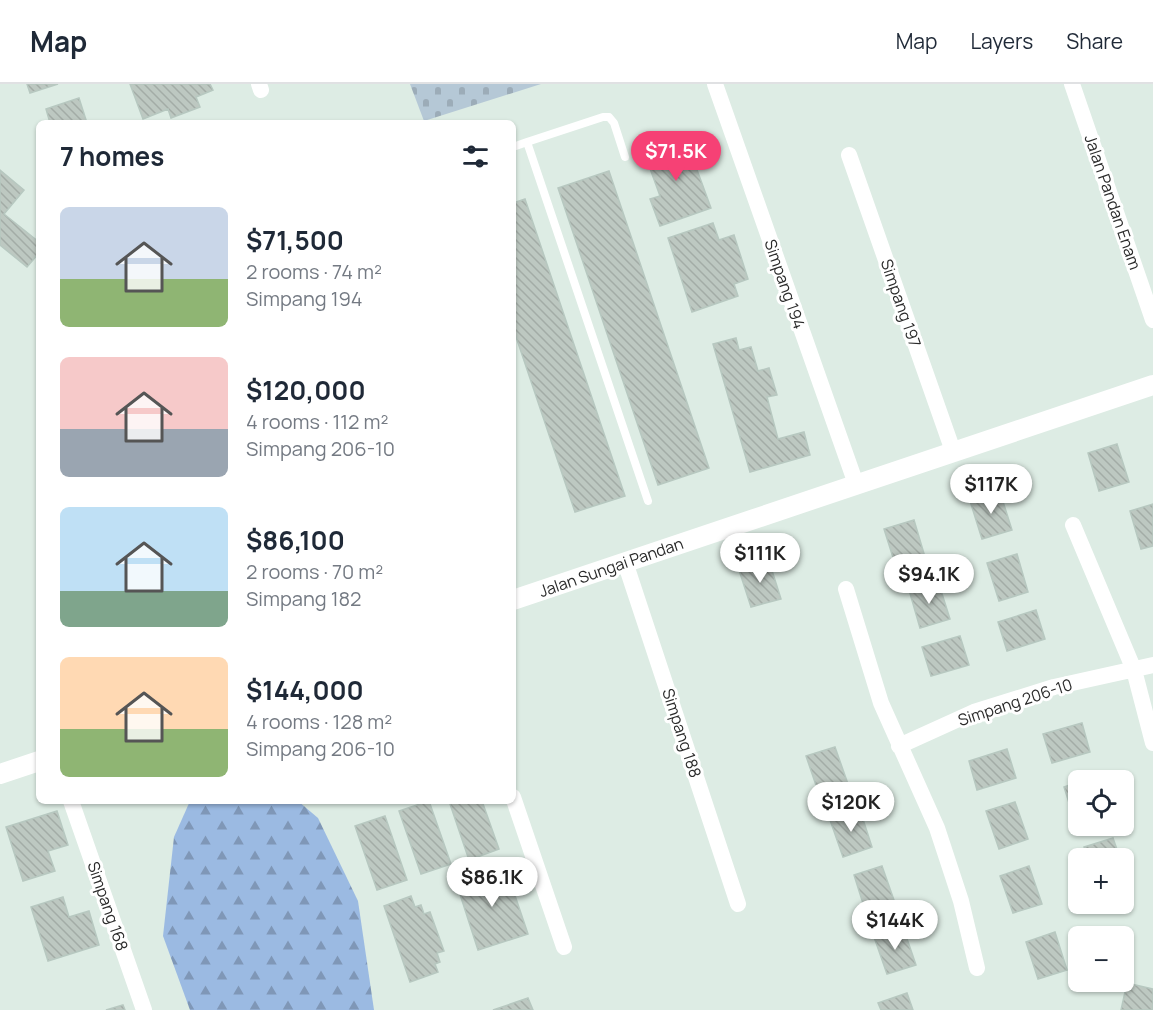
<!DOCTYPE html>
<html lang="en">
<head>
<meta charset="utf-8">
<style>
  :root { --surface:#fff; --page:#f2f2f3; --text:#1f2937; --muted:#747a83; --line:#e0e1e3; --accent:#f64175 }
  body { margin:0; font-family:Manrope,sans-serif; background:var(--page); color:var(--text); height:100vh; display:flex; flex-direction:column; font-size:22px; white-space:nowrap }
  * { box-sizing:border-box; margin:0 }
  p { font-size:20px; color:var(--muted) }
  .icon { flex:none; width:33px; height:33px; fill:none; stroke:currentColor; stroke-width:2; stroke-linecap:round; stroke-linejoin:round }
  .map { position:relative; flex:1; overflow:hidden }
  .drawer { position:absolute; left:36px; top:36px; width:480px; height:684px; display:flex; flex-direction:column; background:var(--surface); border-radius:9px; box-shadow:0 2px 4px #0004 }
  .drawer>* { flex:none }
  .buttons { position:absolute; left:1068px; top:686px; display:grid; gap:12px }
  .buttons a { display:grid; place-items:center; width:66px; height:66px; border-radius:9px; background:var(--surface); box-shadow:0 2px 4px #0004; font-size:30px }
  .price { position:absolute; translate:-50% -51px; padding:0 14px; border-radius:21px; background:#fff; color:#222; font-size:20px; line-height:39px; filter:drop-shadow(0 2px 3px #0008) }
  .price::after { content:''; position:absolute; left:50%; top:36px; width:18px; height:14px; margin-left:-9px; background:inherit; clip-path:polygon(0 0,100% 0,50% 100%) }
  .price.selected { background:var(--accent); color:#fff }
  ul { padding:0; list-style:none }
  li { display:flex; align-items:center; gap:18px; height:150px; padding:0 24px }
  li span { display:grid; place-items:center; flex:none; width:168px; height:120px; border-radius:9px; color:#555 }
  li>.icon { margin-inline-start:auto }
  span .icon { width:72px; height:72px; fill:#fffc; stroke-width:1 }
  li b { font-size:26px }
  h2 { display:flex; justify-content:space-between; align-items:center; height:72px; padding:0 24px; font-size:26px }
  header { display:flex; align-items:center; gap:36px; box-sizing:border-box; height:84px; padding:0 30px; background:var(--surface); border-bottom:2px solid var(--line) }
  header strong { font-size:28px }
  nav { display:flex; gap:33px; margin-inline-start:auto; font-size:21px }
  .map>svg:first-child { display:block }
  .forest { fill:url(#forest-firs) }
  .cemetery { fill:url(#cemetery-stones) }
  .building { fill:url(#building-back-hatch); stroke:#b7c8c0; stroke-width:1.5 }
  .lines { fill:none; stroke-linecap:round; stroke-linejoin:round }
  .service { stroke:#fff; stroke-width:8 }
  .minor { stroke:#fff; stroke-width:16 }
  .tertiary { stroke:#fff; stroke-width:20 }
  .labels { text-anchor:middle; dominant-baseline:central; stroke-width:6; stroke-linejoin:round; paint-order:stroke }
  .street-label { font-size:16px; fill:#2b2b2b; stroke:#fff }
</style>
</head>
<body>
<header>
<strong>Map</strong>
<nav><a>Map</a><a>Layers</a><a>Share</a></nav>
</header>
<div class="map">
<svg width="1153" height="926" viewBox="0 0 1153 926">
  <defs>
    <pattern id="forest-firs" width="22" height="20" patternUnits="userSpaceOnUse" patternTransform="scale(1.5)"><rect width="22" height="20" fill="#9bbae2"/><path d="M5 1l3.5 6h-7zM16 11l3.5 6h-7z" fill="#7f97b7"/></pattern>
    <pattern id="cemetery-stones" width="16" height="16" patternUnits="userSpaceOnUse" patternTransform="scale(1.5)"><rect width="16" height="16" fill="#b5c8d6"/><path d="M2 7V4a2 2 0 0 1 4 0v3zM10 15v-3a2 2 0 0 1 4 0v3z" fill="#9cacb8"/></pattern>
    <pattern id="building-back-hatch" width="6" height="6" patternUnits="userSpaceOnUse" patternTransform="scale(1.5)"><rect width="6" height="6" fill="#bdc8c1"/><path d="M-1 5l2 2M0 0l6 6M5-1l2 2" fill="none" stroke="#a3aca6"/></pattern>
  </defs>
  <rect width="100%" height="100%" fill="#ddece4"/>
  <path class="forest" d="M190 717H298L318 734 358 817 374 926H190L163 852 174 753Z"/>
  <path class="cemetery" d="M410 0H541L424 37Z"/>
  <path class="building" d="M27 0H58L30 9Z
    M130 0H210L213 6 196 13 200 23 171 34 168 25 143 35Z
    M79 14 87 39H50L46 25Z
    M685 53 711 124 660 142 650 115 660 112 644 68Z
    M0 86 24 106 4 130 39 158V169L27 183 0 161Z
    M609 87 709 384 658 401 558 104Z
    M525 115 625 412 575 428 513 244V119Z
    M713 139 719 156 734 151 748 195 734 200 738 212 692 228 668 154Z
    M736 254 739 266 751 263 758 287 769 284 777 311 767 313 778 355 804 348 810 371 750 388 713 260Z
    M1117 360 1129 398 1099 407 1088 369Z
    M1000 408 1012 446 982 455 970 417Z
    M1153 420V462L1141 465 1130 427Z
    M914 436 925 473 896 483 884 445Z
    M1017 470 1028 508 999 517 987 479Z
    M769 477 781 515 751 523 739 486Z
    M938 497 950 535 920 544 909 506Z
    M1036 526 1045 555 1007 567 998 538Z
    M960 552 969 581 931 592 922 563Z
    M1082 639 1090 668 1052 679 1043 650Z
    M835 663 848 700 819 710 806 672Z
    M1007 665 1016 694 977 706 969 677Z
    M1078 698V740L1076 741 1064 703Z
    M429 717 451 780 421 790 399 727Z
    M449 717H482L499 765 469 776Z
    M1015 718 1028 755 999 765 986 727Z
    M860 726 872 763 843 773 830 736Z
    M57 727 68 761 48 767 55 787 23 797 6 743Z
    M385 732 407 796 377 806 355 742Z
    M1113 754 1120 774H1088L1084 763Z
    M505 782 528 850 478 866 456 798Z
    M882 782 895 819 866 829 854 791Z
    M1029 782 1042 820 1013 829 1000 792Z
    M411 812 415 823 421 821 424 830 430 828 444 867 437 869 440 878 435 880 438 888 410 898 384 822Z
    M63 813 69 833 89 827 99 861 48 877 31 823Z
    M903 843 916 881 887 890 874 853Z
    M1055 848 1067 886 1038 895 1026 858Z
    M1127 899 1153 905V926H1121Z
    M907 909 913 926H881L878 919Z
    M528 914 533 926H493Z
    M123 921 125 926H106Z"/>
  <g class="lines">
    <path class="service" d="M513 63 527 58
      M625 73 614 39 609 33H603L527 58 648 417"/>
    <path class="minor" d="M259 0 261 6
      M715 0 856 400
      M1072 0 1153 236
      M849 71 953 367
      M1073 441 1134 586 1153 659
      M625 478 738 820
      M846 505 881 619 937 744 961 817 977 884
      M899 662 974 628 1054 603 1153 581
      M513 713 564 863
      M71 717 144 926"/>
    <path class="tertiary" d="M513 516 1153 301
      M0 690 39 677"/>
  </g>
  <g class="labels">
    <g class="street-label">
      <text transform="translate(1113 118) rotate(71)">Jalan Pandan Enam</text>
      <text transform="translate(785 200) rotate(71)">Simpang 194</text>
      <text transform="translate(901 219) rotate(71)">Simpang 197</text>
      <text transform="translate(611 483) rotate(-19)">Jalan Sungai Pandan</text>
      <text transform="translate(1015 618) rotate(-18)">Simpang 206-10</text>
      <text transform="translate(682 649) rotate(72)">Simpang 188</text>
      <text transform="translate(108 822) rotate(71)">Simpang 168</text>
    </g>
  </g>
</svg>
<div class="buttons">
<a><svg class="icon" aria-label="locate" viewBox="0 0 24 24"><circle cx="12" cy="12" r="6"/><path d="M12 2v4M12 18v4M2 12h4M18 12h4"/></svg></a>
<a>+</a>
<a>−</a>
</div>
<b class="price selected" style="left:676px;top:98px">$71.5K</b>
<b class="price" style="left:991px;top:431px">$117K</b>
<b class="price" style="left:760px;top:500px">$111K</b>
<b class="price" style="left:929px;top:521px">$94.1K</b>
<b class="price" style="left:851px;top:749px">$120K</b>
<b class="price" style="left:492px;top:824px">$86.1K</b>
<b class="price" style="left:895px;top:867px">$144K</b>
<section class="drawer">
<h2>7 homes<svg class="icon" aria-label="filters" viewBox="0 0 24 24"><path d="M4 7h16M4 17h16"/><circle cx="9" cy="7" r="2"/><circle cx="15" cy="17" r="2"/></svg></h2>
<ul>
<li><span style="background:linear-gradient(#c9d6e8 60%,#8fb573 0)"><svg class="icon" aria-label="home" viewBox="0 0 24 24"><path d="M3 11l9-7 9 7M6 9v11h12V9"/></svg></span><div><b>$71,500</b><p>2 rooms · 74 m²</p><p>Simpang 194</p></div></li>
<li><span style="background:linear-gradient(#f6c9c9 60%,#9aa5b1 0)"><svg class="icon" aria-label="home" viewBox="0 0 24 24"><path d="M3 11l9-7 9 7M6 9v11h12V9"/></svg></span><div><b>$120,000</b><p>4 rooms · 112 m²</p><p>Simpang 206-10</p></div></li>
<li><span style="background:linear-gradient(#bfe0f5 70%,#7fa58c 0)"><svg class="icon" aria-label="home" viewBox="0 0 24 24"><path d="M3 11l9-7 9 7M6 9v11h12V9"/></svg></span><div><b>$86,100</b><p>2 rooms · 70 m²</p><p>Simpang 182</p></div></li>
<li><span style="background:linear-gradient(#ffd9b3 60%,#8fb573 0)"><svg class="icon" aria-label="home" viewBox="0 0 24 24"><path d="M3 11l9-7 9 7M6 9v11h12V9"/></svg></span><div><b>$144,000</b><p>4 rooms · 128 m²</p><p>Simpang 206-10</p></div></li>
</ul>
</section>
</div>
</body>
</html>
